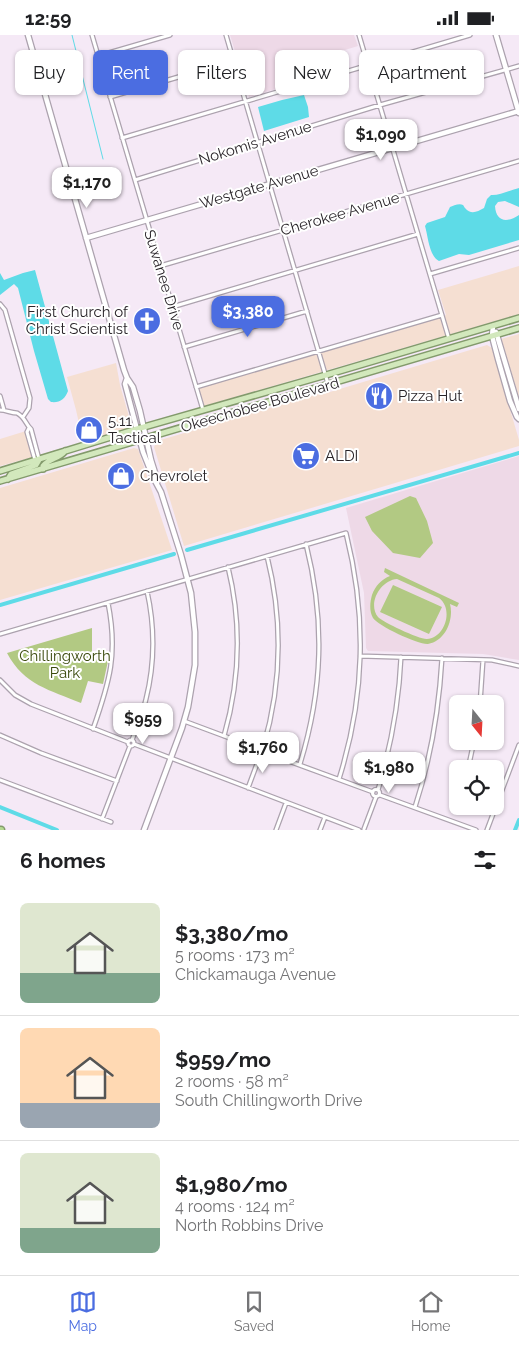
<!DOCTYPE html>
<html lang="en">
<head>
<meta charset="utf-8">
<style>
  :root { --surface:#fff; --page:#f2f2f2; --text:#202124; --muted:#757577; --line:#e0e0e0; --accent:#4b6de1 }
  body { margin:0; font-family:Raleway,sans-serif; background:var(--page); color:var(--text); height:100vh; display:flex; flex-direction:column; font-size:19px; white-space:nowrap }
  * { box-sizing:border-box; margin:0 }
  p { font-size:16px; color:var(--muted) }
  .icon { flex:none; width:28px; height:28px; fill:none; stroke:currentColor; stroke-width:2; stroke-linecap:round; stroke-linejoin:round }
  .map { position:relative; height:795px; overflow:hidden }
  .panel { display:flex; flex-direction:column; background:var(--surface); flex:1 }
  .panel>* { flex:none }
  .banner { position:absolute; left:15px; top:15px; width:490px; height:45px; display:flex; gap:10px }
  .needle { width:32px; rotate:162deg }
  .controls { position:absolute; left:449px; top:660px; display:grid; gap:10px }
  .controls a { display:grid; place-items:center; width:55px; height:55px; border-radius:8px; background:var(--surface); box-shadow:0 1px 4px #0004; font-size:25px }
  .price { position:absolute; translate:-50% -42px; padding:0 11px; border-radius:10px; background:#fff; color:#222; font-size:16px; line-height:32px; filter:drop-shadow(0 1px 2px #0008) }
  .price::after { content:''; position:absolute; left:50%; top:30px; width:15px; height:11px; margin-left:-8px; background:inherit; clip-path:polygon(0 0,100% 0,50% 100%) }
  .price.selected { background:var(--accent); color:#fff }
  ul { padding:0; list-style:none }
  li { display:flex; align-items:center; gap:15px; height:125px; padding:0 20px }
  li+li { border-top:1px solid var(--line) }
  li span { display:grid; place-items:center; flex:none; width:140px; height:100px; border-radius:8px; color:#555 }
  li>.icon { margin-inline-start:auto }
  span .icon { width:60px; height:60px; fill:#fffc; stroke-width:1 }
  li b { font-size:21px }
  h2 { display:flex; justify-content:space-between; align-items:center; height:60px; padding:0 20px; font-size:21px }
  .pill { padding:0 18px; border-radius:8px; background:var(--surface); box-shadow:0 1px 4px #0004; font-size:18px; line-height:45px }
  .pill.selected { background:var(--accent); color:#fff }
  .status { display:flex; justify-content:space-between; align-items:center; height:35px; padding:0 25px; background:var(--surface); direction:ltr }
  .status svg { height:14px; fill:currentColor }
  .tab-bar { display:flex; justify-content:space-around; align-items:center; height:70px; border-top:1px solid var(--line); background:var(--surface); font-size:14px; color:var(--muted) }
  .tab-bar a { display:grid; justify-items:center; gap:2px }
  .tab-bar .selected { color:var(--accent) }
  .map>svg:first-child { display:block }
  .commercial { fill:#f5dfd2 }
  .education { fill:#eed9e7 }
  .green { fill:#b2c983; fill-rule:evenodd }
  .water { fill:#5edbe7 }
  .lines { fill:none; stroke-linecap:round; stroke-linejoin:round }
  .stream { stroke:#5edbe7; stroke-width:1 }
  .canal { stroke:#5edbe7; stroke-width:4 }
  .minor-casing { stroke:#aca2ae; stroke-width:5.5 }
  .tertiary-casing { stroke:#aca2ae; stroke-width:7 }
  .primary-casing { stroke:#839a6c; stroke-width:8 }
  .motorway-casing { stroke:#839a6c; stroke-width:9 }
  .minor { stroke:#fff; stroke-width:3 }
  .tertiary { stroke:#fff; stroke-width:4.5 }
  .primary { stroke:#d2e8bc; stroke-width:5 }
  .motorway { stroke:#b4d990; stroke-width:6 }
  .labels { text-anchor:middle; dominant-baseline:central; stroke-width:4; stroke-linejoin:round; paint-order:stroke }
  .street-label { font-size:15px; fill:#292429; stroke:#fff }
  .poi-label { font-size:15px; fill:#292429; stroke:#fff; text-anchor:start }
  .park-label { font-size:15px; fill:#3a490c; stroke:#fff }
</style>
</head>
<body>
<div class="status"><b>12:59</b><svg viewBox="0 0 49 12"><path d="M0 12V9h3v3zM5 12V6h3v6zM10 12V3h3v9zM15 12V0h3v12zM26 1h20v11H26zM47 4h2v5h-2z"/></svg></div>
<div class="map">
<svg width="519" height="795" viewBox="0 0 519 795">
  <rect width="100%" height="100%" fill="#f5e9f6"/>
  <path class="commercial" d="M519 231V279L204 371 198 353 446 280 438 255Z
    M519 299V362L501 304Z
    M487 310 492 313 519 405V411L184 511 154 412 157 406 321 358 323 359Z
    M116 328 120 350 132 392 83 406 76 375 67 342Z
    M26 396 33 422 0 431V404Z
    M134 413 138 414 172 515 0 565V453Z"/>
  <path class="education" d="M230 0H354L358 11 335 18 340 35 249 62Z
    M519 421V625L483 619 368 616 366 613 364 558 346 473Z"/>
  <path class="green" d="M410 461 416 463 427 486 433 508 420 523 393 518 372 496 365 482Z
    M385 533 459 568 457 572 450 569C454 584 446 606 428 609 419 610 378 591 373 583 369 576 370 567 372 560 375 551 382 544 390 541L384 537ZM397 544 439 563C454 574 445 603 427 604 421 605 382 587 378 582 367 568 381 545 397 544Z
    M393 550 442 572 429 599 380 577Z
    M92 593V624L108 626 103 649 88 646 81 668C50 655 24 650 7 618Z"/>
  <path class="water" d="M304 60 308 72 309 82 264 96 258 72 282 65Z
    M519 153V172L505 166 498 167 495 171C496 187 507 188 519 180V205L469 220 459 219 439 226C429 221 428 201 425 191L427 188 445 182 450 172C453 171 459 168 463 170 464 171 464 172 465 173 471 180 477 177 484 173L487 164 491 160C498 161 511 155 519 153Z
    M35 235 68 356C65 364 60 368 51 367L48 364 34 316 18 253 14 249 0 260V238L4 245 23 238Z"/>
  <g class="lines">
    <path class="stream" d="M72 0 103 124"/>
    <path class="canal" d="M187 515 519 418
      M0 570 174 519
      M0 772 57 795
      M515 795 519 785"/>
    <g class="minor-casing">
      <path id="minor" d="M92 0 203 375
        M226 0 328 349
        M359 0 449 304
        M98 21 170 0
        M110 62 233 26
        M122 103 470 0
        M135 145 380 70 519 31
        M160 231 519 126
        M430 239 519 213
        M0 269 5 275 30 363 29 373 23 382
        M172 272 418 199
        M184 312 307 276
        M196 352 442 280
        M0 361 4 375
        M0 375C6 375 11 378 17 378 26 383 25 389 31 394L39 424
        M29 393 27 397 35 425
        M0 599 346 498C367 582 365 661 339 744
        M360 621 492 625 519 631
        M0 645 15 660 31 669 128 707
        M480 669 483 625
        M184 686 259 714
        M93 694C110 646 118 618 108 568
        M0 700 41 718 117 746
        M224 701C240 645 242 589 228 532
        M128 708a3 3 0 1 1 6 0a3 3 0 1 1-6 0Z
        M132 705C137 692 143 678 146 664 155 628 155 592 147 556
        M134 709 359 795
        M263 713C282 649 283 585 267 521
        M264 717 373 757
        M300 729C323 654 325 585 306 509
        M468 734 474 706
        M0 745 111 787
        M248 753 261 718
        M372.5 758a3.5 3.5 0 1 1 7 0a3.5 3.5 0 1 1-7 0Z
        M378 755C391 711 399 668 401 622
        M495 759 500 760
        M380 760 476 795
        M415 772C431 723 439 675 442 623
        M102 784 130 711
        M364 794 376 762
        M276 795 286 768
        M320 795 325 782
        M487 795 519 710"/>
    </g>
    <g class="tertiary-casing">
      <path id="tertiary" d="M28 0 124 335 127 343 133 352 140 376 151 425 157 444V448
        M496 0 519 78
        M86 203 519 76
        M493 291 492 301 498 324 510 366 517 382 519 384
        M496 297 519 374
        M127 343 125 349 143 417 153 442 161 457 181 520 191 558 195 597V630L188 672 182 693 144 795"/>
    </g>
    <g class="primary-casing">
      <path id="primary" d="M43 434V431C49 423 59 424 65 416
        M0 436 137 394 326 340 519 283
        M8 444 11 439 36 430 39 425
        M0 446 519 293"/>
    </g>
    <g class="motorway-casing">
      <path id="motorway" d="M0 795H1"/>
    </g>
    <use href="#minor" class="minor"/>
    <use href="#tertiary" class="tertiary"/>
    <use href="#primary" class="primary"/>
    <use href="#motorway" class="motorway"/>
  </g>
  <defs>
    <g id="church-disc" transform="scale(1.4375)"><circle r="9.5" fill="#4b6de1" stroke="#fff"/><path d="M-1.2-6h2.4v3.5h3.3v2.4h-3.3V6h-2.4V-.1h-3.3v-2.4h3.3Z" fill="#fff"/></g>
    <g id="restaurant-disc" transform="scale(1.4375)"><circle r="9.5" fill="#4b6de1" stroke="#fff"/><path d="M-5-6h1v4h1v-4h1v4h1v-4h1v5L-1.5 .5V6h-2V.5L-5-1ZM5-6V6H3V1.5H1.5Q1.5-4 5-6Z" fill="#fff"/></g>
    <g id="shop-disc" transform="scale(1.4375)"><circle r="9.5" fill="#4b6de1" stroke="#fff"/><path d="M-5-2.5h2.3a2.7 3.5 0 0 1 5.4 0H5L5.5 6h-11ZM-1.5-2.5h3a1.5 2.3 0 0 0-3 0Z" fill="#fff"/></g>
    <g id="supermarket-disc" transform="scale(1.4375)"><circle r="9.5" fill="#4b6de1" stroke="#fff"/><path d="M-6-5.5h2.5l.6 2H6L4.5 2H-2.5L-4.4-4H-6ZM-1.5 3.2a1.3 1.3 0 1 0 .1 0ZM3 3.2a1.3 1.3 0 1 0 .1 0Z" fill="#fff"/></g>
  </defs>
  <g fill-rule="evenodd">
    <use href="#church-disc" x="147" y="286"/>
    <use href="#restaurant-disc" x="379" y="361"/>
    <use href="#shop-disc" x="89" y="395"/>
    <use href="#supermarket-disc" x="306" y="421"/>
    <use href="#shop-disc" x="121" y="441"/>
  </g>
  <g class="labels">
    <g class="street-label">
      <text transform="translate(255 108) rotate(-17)">Nokomis Avenue</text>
      <text transform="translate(259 152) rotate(-16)">Westgate Avenue</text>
      <text transform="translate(340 179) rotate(-16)">Cherokee Avenue</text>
      <text transform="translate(164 245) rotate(73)">Suwanee Drive</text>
      <text transform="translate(260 370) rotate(-16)">Okeechobee Boulevard</text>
    </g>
    <g class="poi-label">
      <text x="128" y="277" text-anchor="end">First Church of<tspan x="128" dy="17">Christ Scientist</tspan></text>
      <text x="398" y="361">Pizza Hut</text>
      <text x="108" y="386">5.11<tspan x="108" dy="17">Tactical</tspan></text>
      <text x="325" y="421">ALDI</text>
      <text x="140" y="441">Chevrolet</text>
    </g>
    <g class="park-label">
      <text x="65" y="621">Chillingworth<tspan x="65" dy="17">Park</tspan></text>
    </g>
  </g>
</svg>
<div class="controls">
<a><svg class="needle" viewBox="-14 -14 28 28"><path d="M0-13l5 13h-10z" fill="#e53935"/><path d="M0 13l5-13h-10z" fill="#757577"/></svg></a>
<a><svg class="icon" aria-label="locate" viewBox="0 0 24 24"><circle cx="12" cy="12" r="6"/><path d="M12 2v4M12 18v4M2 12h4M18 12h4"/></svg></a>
</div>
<b class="price" style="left:381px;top:126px">$1,090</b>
<b class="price" style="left:87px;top:174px">$1,170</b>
<b class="price selected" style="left:248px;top:303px">$3,380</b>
<b class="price" style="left:143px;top:710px">$959</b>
<b class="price" style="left:263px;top:739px">$1,760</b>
<b class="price" style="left:389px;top:759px">$1,980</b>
<div class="banner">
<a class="pill">Buy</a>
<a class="pill selected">Rent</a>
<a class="pill">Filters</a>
<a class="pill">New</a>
<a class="pill">Apartment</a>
</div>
</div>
<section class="panel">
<h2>6 homes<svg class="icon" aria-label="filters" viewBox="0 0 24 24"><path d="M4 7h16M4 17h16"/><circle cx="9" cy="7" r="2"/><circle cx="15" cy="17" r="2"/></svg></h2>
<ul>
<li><span style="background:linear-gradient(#dfe7d0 70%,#7fa58c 0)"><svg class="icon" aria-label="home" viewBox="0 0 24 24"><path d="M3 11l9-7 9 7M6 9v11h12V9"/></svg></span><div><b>$3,380/mo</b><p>5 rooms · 173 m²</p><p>Chickamauga Avenue</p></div></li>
<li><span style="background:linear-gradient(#ffd9b3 75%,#9aa5b1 0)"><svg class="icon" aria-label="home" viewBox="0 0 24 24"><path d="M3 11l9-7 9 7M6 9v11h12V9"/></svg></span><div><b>$959/mo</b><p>2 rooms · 58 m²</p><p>South Chillingworth Drive</p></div></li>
<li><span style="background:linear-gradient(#dfe7d0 75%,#7fa58c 0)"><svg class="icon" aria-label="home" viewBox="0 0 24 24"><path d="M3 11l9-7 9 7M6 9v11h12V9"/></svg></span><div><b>$1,980/mo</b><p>4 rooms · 124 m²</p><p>North Robbins Drive</p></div></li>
</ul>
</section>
<nav class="tab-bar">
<a class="selected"><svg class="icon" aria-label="map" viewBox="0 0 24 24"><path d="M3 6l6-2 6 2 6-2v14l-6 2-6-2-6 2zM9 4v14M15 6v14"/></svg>Map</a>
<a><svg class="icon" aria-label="saved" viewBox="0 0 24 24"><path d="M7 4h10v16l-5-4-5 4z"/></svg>Saved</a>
<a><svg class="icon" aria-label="home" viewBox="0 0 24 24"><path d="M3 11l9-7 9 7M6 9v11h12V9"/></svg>Home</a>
</nav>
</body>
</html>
